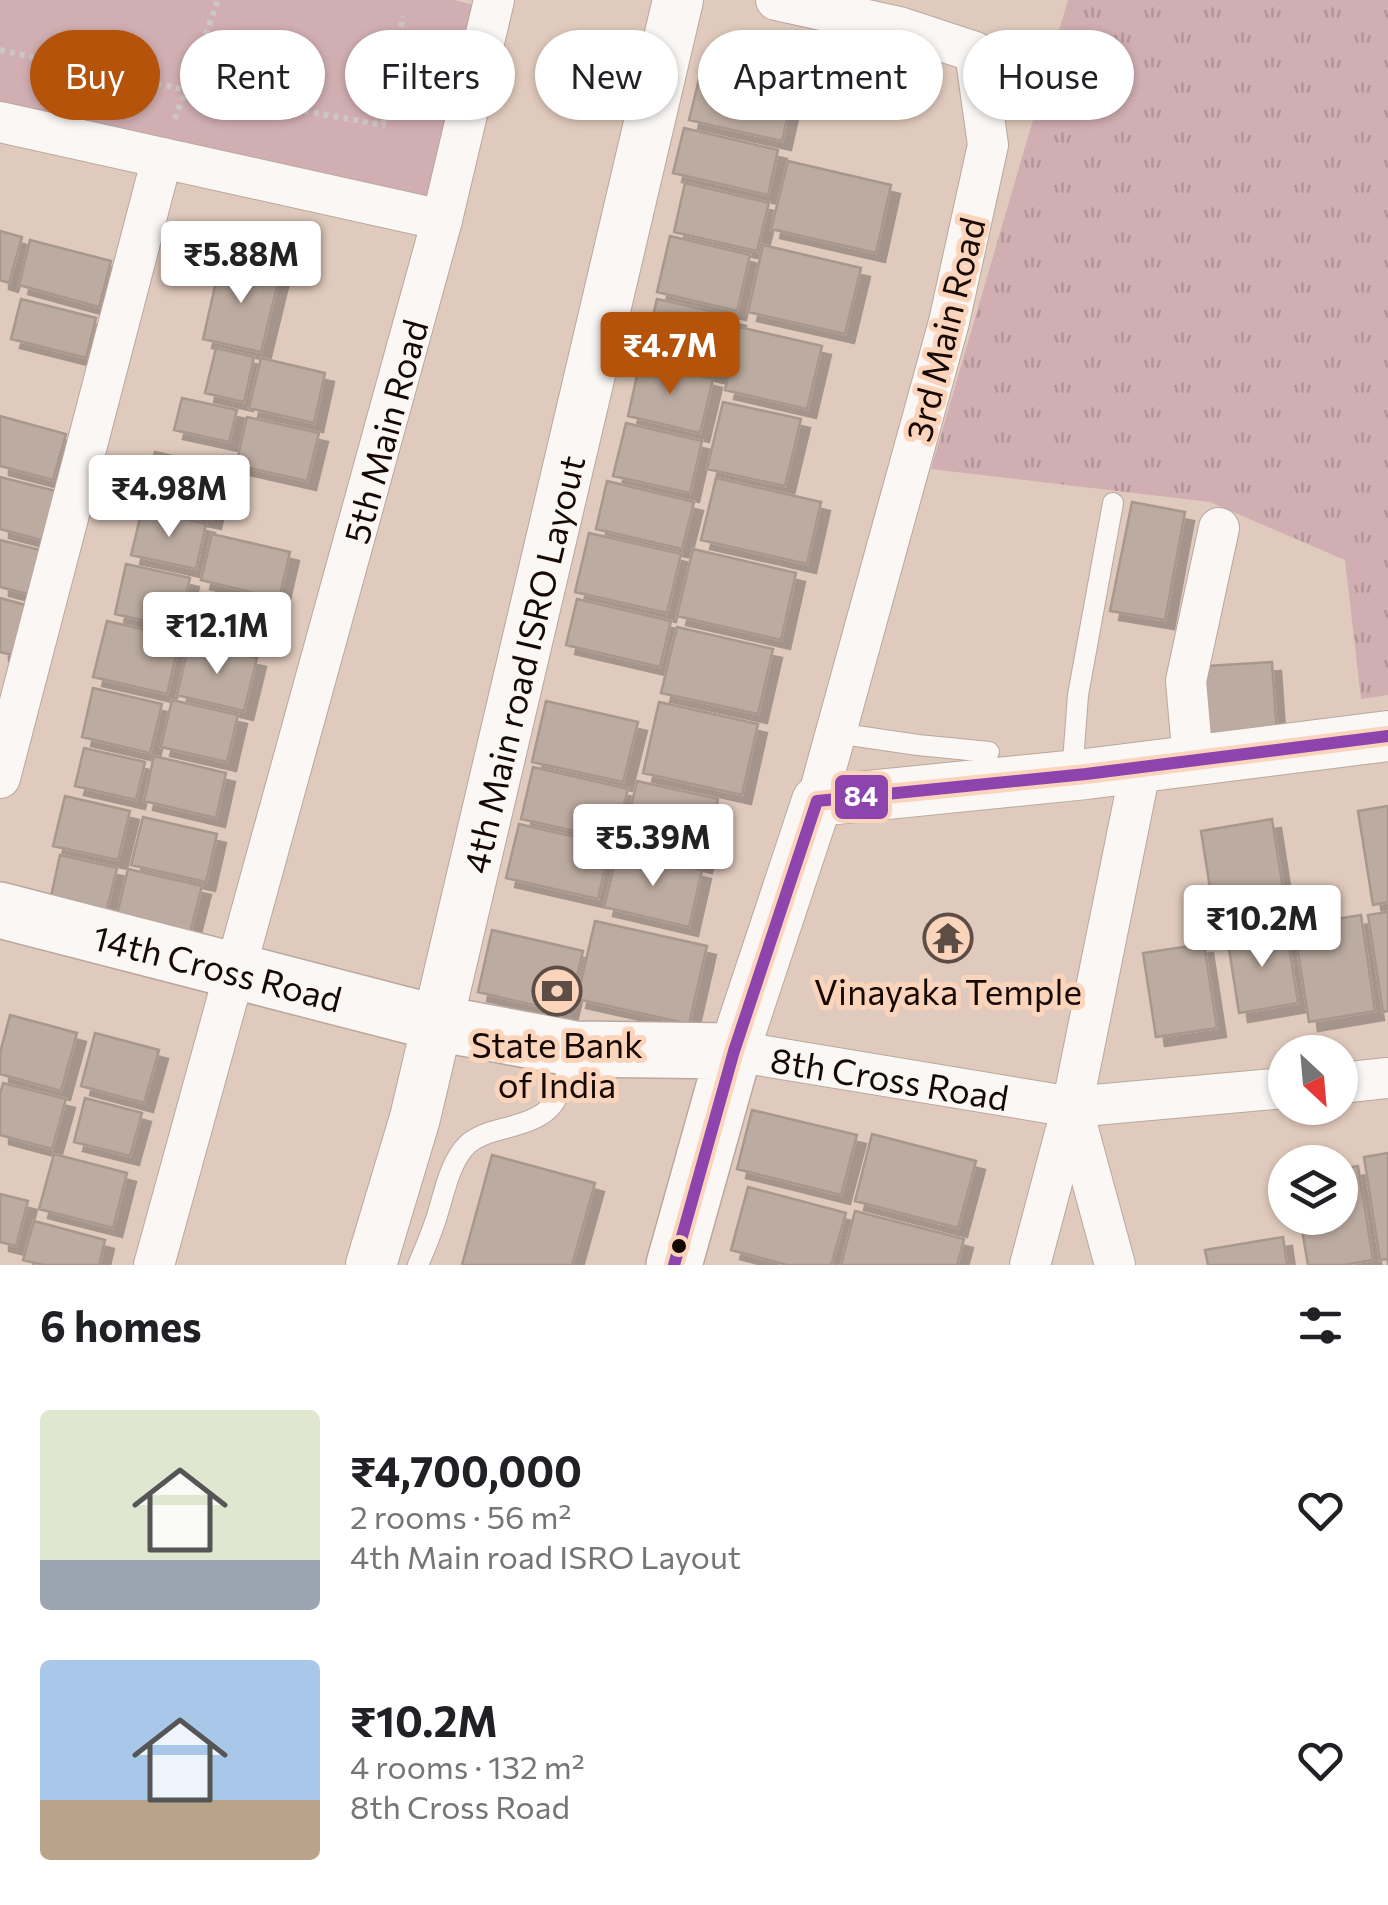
<!DOCTYPE html>
<html lang="en">
<head>
<meta charset="utf-8">
<style>
  :root { --surface:#fff; --page:#f6f6f6; --text:#202124; --muted:#757577; --accent:#b45309 }
  body { margin:0; font-family:Commissioner,sans-serif; background:var(--page); color:var(--text); height:100vh; display:flex; flex-direction:column; font-size:38px; white-space:nowrap }
  * { box-sizing:border-box; margin:0 }
  p { font-size:32px; color:var(--muted) }
  .icon { flex:none; width:55px; height:55px; fill:none; stroke:currentColor; stroke-width:2; stroke-linecap:round; stroke-linejoin:round }
  .map { position:relative; height:1265px; overflow:hidden }
  .side { display:flex; flex-direction:column; background:var(--surface); flex:1 }
  .side>* { flex:none }
  .guide { position:absolute; left:30px; top:30px; width:1330px; height:90px; display:flex; gap:20px }
  .needle { width:65px; rotate:154deg }
  .controls { position:absolute; left:1268px; top:1035px; display:grid; gap:20px }
  .controls a { display:grid; place-items:center; width:90px; height:90px; border-radius:50%; background:var(--surface); box-shadow:0 2px 8px #0004; font-size:50px }
  .price { position:absolute; translate:-50% -85px; padding:0 22px; border-radius:10px; background:#fff; color:#222; font-size:32px; line-height:65px; filter:drop-shadow(0 2px 5px #0008) }
  .price::after { content:''; position:absolute; left:50%; top:60px; width:30px; height:22px; margin-left:-15px; background:inherit; clip-path:polygon(0 0,100% 0,50% 100%) }
  .price.current { background:var(--accent); color:#fff }
  ul { padding:0; list-style:none }
  li { display:flex; align-items:center; gap:30px; height:250px; padding:0 40px }
  li span { display:grid; place-items:center; flex:none; width:280px; height:200px; border-radius:10px; color:#555 }
  li>.icon { margin-inline-start:auto }
  span .icon { width:120px; height:120px; fill:#fffc; stroke-width:1 }
  li b { font-size:42px }
  h2 { display:flex; justify-content:space-between; align-items:center; height:120px; padding:0 40px; font-size:42px }
  .pill { padding:0 35px; border-radius:45px; background:var(--surface); box-shadow:0 2px 8px #0004; font-size:35px; line-height:90px }
  .pill.current { background:var(--accent); color:#fff }
  .map>svg:first-child { display:block }
  .grass { fill:url(#grass-tufts) }
  .green { fill:#d1aeb2 }
  .building { fill:#bcaba0; stroke:#a8978d; stroke-width:2.5; filter:url(#shadow) }
  .lines { fill:none; stroke-linecap:round; stroke-linejoin:round }
  .service-casing { stroke:#b9a89e; stroke-width:22 }
  .minor-casing { stroke:#b9a89e; stroke-width:42 }
  .tertiary-casing { stroke:#b9a89e; stroke-width:52 }
  .secondary-casing { stroke:#b9a89e; stroke-width:58 }
  .path { stroke:#ccc7c3; stroke-width:6; stroke-dasharray:5 5; stroke-linecap:butt }
  .service { stroke:#faf7f5; stroke-width:20 }
  .minor { stroke:#faf7f5; stroke-width:40 }
  .tertiary { stroke:#faf7f5; stroke-width:50 }
  .secondary { stroke:#faf7f5; stroke-width:55 }
  .bus-1-casing { stroke:#fbd4bc; stroke-width:20 }
  .bus-1 { stroke:#8e44ad; stroke-width:12 }
  .bus-dot { fill:#160903; stroke:#fbd4bc; stroke-width:4 }
  .labels { text-anchor:middle; dominant-baseline:central; stroke-width:10; stroke-linejoin:round; paint-order:stroke }
  .street-label { font-size:35px; fill:#160903; stroke:#fbd4bc }
  .poi-label { font-size:35px; fill:#160903; stroke:#fbd4bc }
  .line-badge { stroke:#fbd4bc; stroke-width:4 }
  .badge-label { font-size:28px; text-anchor:middle; font-weight:bold; fill:#fff }
</style>
</head>
<body>
<div class="map">
<svg width="1388" height="1265" viewBox="0 0 1388 1265">
  <defs>
    <pattern id="grass-tufts" width="24" height="20" patternUnits="userSpaceOnUse" patternTransform="scale(2.5)"><rect width="24" height="20" fill="#d1aeb2"/><path d="M3 7l-1-3M5 7V3M7 7l1-3M15 17l-1-3M17 17v-4M19 17l1-3" fill="none" stroke="#b39497"/></pattern>
    <filter id="shadow"><feDropShadow dx="9" dy="9" stdDeviation="0" flood-color="#0004"/></filter>
  </defs>
  <rect width="100%" height="100%" fill="#e0cabd"/>
  <path class="grass" d="M1068 0H1388V695L1361 699 1345 560 1210 502 931 469Z"/>
  <path class="green" d="M0 0H454L474 5 437 214 0 108Z"/>
  <path class="building" d="M703 63 795 83 782 141 689 120Z
    M684 128 778 150 768 195 673 173Z
    M788 161 891 185 876 253 771 229Z
    M685 183 769 203 757 251 674 232Z
    M0 231 22 237 9 283 0 280Z
    M670 236 750 255 737 311 657 292Z
    M30 240 111 261 99 307 19 285Z
    M763 245 861 268 845 334 748 312Z
    M221 260 280 274 261 352 203 339Z
    M21 299 96 318 86 358 11 339Z
    M657 299 737 317 723 376 643 357Z
    M739 327 822 346 807 409 725 390Z
    M216 348 254 357 244 402 205 393Z
    M261 358 325 373 314 423 249 408Z
    M640 362 713 379 700 433 628 416Z
    M182 398 237 410 229 442 174 430Z
    M723 402 801 419 785 486 707 469Z
    M0 416 66 434 53 480 0 466Z
    M247 417 319 433 307 481 236 465Z
    M626 423 702 441 690 493 613 476Z
    M155 452 223 468 212 520 143 505Z
    M0 477 59 492 45 541 0 529Z
    M716 478 821 502 807 564 701 540Z
    M607 481 694 502 682 549 596 529Z
    M1132 502 1185 512 1165 620 1110 611Z
    M142 510 206 524 196 569 131 555Z
    M589 533 681 554 667 613 575 592Z
    M212 534 290 552 279 599 201 580Z
    M0 540 40 550 28 594 0 587Z
    M693 549 796 573 781 640 677 616Z
    M126 564 190 578 178 628 115 614Z
    M0 598 29 606 16 656 0 652Z
    M577 599 671 621 660 667 566 645Z
    M107 621 180 638 167 694 93 677Z
    M677 627 773 649 758 714 661 693Z
    M189 643 257 658 244 711 177 695Z
    M1272 662 1277 735 1195 740 1191 667Z
    M93 688 162 704 150 753 82 737Z
    M172 700 238 715 227 762 161 747Z
    M546 701 638 722 623 782 532 762Z
    M659 702 758 724 742 795 643 773Z
    M84 748 145 762 136 800 75 786Z
    M154 756 226 773 216 818 144 801Z
    M533 767 628 789 615 840 521 819Z
    M637 781 718 799 703 864 622 846Z
    M65 796 130 811 118 860 53 846Z
    M1388 806V902L1373 905 1358 811Z
    M143 817 217 834 206 882 131 865Z
    M1272 819 1287 915 1216 926 1201 831Z
    M519 824 610 845 598 899 506 878Z
    M618 851 702 870 689 927 604 907Z
    M60 855 117 868 106 913 50 901Z
    M128 869 202 886 188 940 115 923Z
    M1388 912V1011L1383 1012 1368 915Z
    M1361 915 1375 1011 1309 1022 1294 926Z
    M595 921 707 946 689 1024 577 999Z
    M1286 927 1298 1003 1239 1013 1227 936Z
    M492 930 583 951 568 1013 478 992Z
    M1204 944 1217 1028 1156 1037 1143 953Z
    M10 1015 77 1033 61 1091 0 1074V1053Z
    M95 1033 159 1050 144 1103 81 1086Z
    M3 1083 66 1099 52 1149 0 1135V1095Z
    M85 1098 142 1113 130 1156 74 1142Z
    M752 1110 857 1135 841 1195 737 1169Z
    M872 1134 976 1161 958 1228 855 1201Z
    M1388 1153V1259L1380 1260 1364 1157Z
    M54 1154 127 1173 113 1228 39 1209Z
    M492 1155 595 1183 572 1265H462Z
    M1358 1166 1373 1260 1343 1265H1308L1300 1218H1340V1169Z
    M748 1187 846 1213 831 1265H787L731 1250Z
    M0 1194 28 1201 16 1246 0 1242Z
    M855 1211 964 1239 957 1265H841Z
    M34 1221 105 1240 99 1265H44L23 1260Z
    M1283 1237 1287 1265H1208L1205 1250Z"/>
  <g class="lines">
    <g class="service-casing">
      <path id="service" d="M836 733 918 745 989 752
        M1072 775 1078 695 1113 503
        M418 1265C424 1251 430 1237 435 1222 444 1197 448 1163 468 1144 477 1136 490 1132 502 1129 560 1115 555 1103 575 1051"/>
    </g>
    <g class="minor-casing">
      <g id="minor">
        <path d="M776 0 899 27 975 52 988 145 949 322 817 801"/>
        <path d="M0 122 442 220"/>
        <path d="M1193 761 1186 681 1219 528"/>
        <path d="M0 778 162 158"/>
        <path id="s1" d="M734 1051 1072 1107 1285 1088"/>
        <path d="M1340 1083 1388 1078"/>
        <path id="s2" d="M154 1265 442 220 494 0"/>
        <path d="M1030 1265 1071 1111"/>
        <path d="M1115 1265 1072 1107 1141 766"/>
      </g>
    </g>
    <g class="tertiary-casing">
      <g id="tertiary">
        <path d="M734 1051 817 801 1086 774 1388 736"/>
        <path id="s3" d="M371 1265 415 1118 678 0"/>
      </g>
    </g>
    <g class="secondary-casing">
      <g id="secondary">
        <path id="s4" d="M0 910 437 1023 575 1049 734 1051 674 1265"/>
      </g>
    </g>
    <path class="path" d="M0 50 186 90 383 125 403 16
      M175 119 218 0"/>
    <use href="#service" class="service"/>
    <use href="#minor" class="minor"/>
    <use href="#tertiary" class="tertiary"/>
    <use href="#secondary" class="secondary"/>
    <g class="bus-1-casing">
      <path id="bus-1" d="M674 1265 734 1051 817 801 1086 774 1388 736"/>
    </g>
    <use href="#bus-1" class="bus-1"/>
  </g>
  <defs>
    <g id="temple-ring" transform="scale(2.5)"><circle r="9.5" fill="#fbd4bc" stroke="#5d4d44" stroke-width="1.5"/><path d="M0-6L5-2H3V0L6.5 2.5H4V6H1.5V3h-3V6H-4V2.5H-6.5L-3 0V-2H-5Z" fill="#5d4d44"/></g>
    <g id="bank-ring" transform="scale(2.5)"><circle r="9.5" fill="#fbd4bc" stroke="#5d4d44" stroke-width="1.5"/><path d="M-6-4H6V4H-6ZM0-2.3a2.3 2.3 0 1 0 0 4.6a2.3 2.3 0 1 0 0-4.6Z" fill="#5d4d44"/></g>
  </defs>
  <g fill-rule="evenodd">
    <use href="#temple-ring" x="948" y="938"/>
    <use href="#bank-ring" x="557" y="991"/>
  </g>
  <circle class="bus-dot" cx="679" cy="1246" r="9"/>
  <g class="labels">
    <g class="street-label">
      <text transform="translate(944 329) rotate(-76)">3rd Main Road</text>
      <text stroke="none"><textPath href="#s2" startOffset="865">5th Main Road</textPath></text>
      <text stroke="none"><textPath href="#s3" startOffset="620">4th Main road ISRO Layout</textPath></text>
      <text stroke="none"><textPath href="#s4" startOffset="225">14th Cross Road</textPath></text>
      <text stroke="none"><textPath href="#s1" startOffset="158">8th Cross Road</textPath></text>
    </g>
    <g class="poi-label">
      <text x="948" y="990">Vinayaka Temple</text>
      <text x="557" y="1043">State Bank<tspan x="557" dy="40">of India</tspan></text>
    </g>
  </g>
  <rect class="line-badge" x="833" y="773" width="57" height="48" rx="10" fill="#8e44ad"/>
  <g class="badge-label">
    <text x="861" y="806">84</text>
  </g>
</svg>
<div class="controls">
<a><svg class="needle" viewBox="-14 -14 28 28"><path d="M0-13l5 13h-10z" fill="#e53935"/><path d="M0 13l5-13h-10z" fill="#757577"/></svg></a>
<a><svg class="icon" aria-label="layers" viewBox="0 0 24 24"><path d="M12 4l9 5-9 5-9-5zM3 14l9 5 9-5"/></svg></a>
</div>
<b class="price" style="left:241px;top:306px">₹5.88M</b>
<b class="price current" style="left:670px;top:397px">₹4.7M</b>
<b class="price" style="left:169px;top:540px">₹4.98M</b>
<b class="price" style="left:217px;top:677px">₹12.1M</b>
<b class="price" style="left:653px;top:889px">₹5.39M</b>
<b class="price" style="left:1262px;top:970px">₹10.2M</b>
<div class="guide">
<a class="pill current">Buy</a>
<a class="pill">Rent</a>
<a class="pill">Filters</a>
<a class="pill">New</a>
<a class="pill">Apartment</a>
<a class="pill">House</a>
</div>
</div>
<section class="side">
<h2>6 homes<svg class="icon" aria-label="filters" viewBox="0 0 24 24"><path d="M4 7h16M4 17h16"/><circle cx="9" cy="7" r="2"/><circle cx="15" cy="17" r="2"/></svg></h2>
<ul>
<li><span style="background:linear-gradient(#dfe7d0 75%,#9aa5b1 0)"><svg class="icon" aria-label="home" viewBox="0 0 24 24"><path d="M3 11l9-7 9 7M6 9v11h12V9"/></svg></span><div><b>₹4,700,000</b><p>2 rooms · 56 m²</p><p>4th Main road ISRO Layout</p></div><svg class="icon" aria-label="heart" viewBox="0 0 24 24"><path d="M12 20l-8-8c-3-5 5-10 8-4 3-6 11-1 8 4z"/></svg></li>
<li><span style="background:linear-gradient(#a9c7e8 70%,#b9a48a 0)"><svg class="icon" aria-label="home" viewBox="0 0 24 24"><path d="M3 11l9-7 9 7M6 9v11h12V9"/></svg></span><div><b>₹10.2M</b><p>4 rooms · 132 m²</p><p>8th Cross Road</p></div><svg class="icon" aria-label="heart" viewBox="0 0 24 24"><path d="M12 20l-8-8c-3-5 5-10 8-4 3-6 11-1 8 4z"/></svg></li>
</ul>
</section>
</body>
</html>
